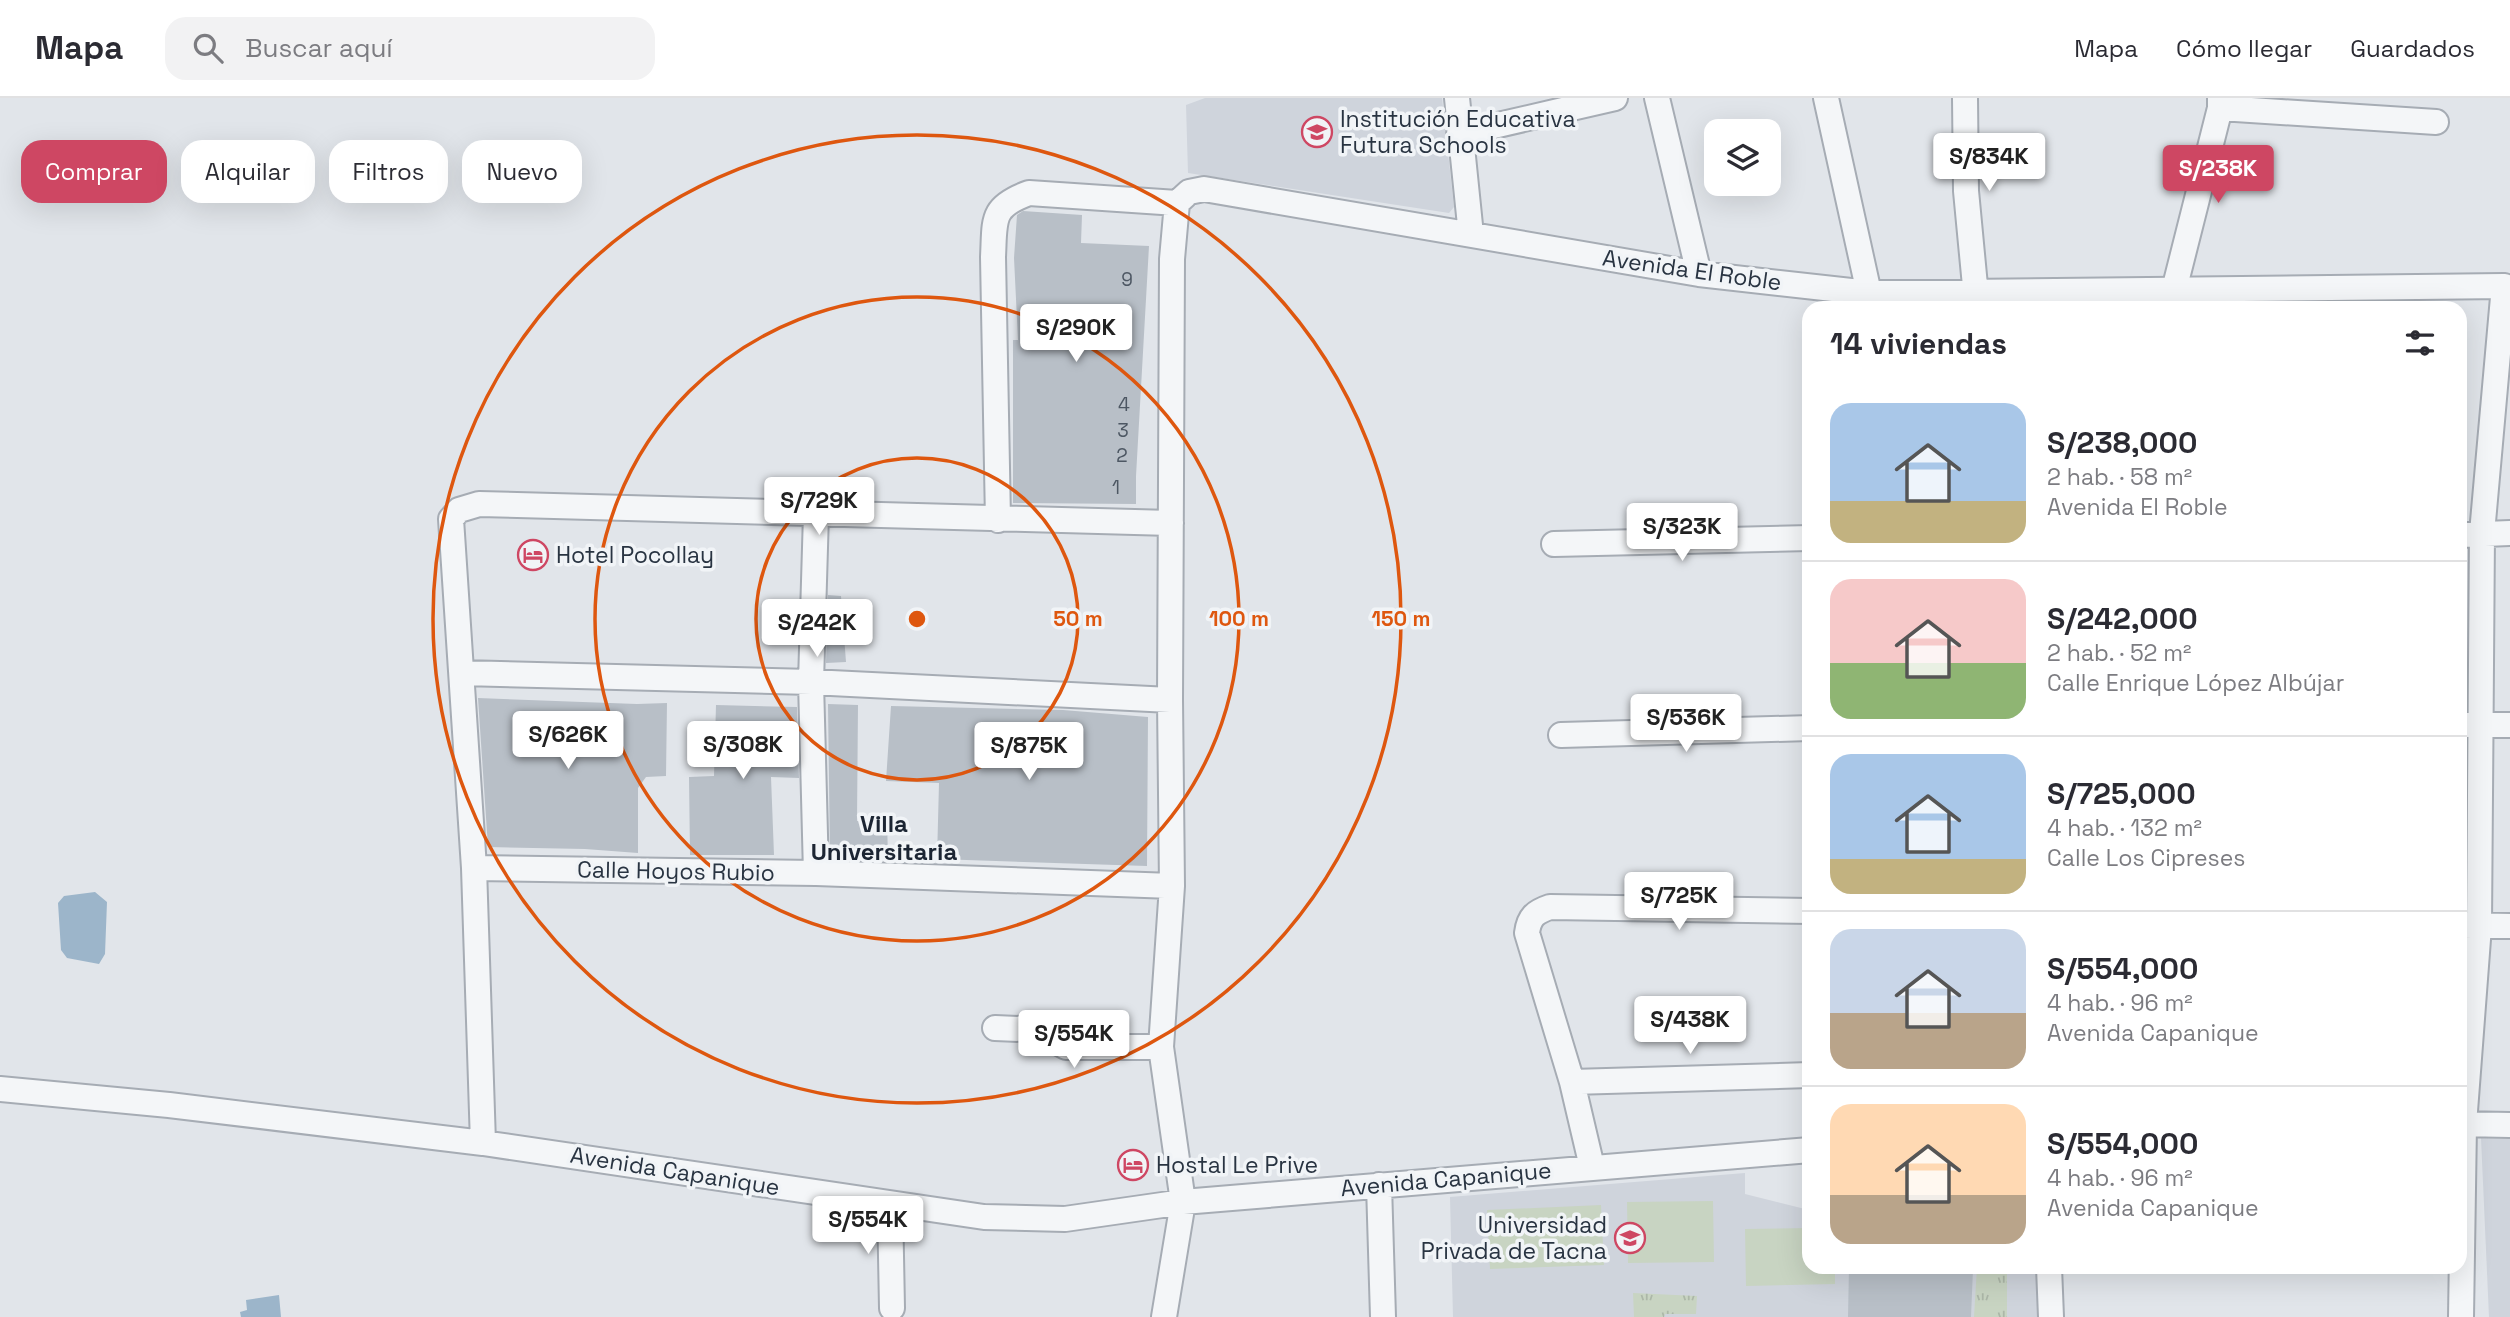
<!DOCTYPE html>
<html lang="es">
<head>
<meta charset="utf-8">
<style>
  :root { --surface:#fff; --page:#f2f2f3; --text:#2b2b33; --muted:#7c7c81; --line:#e1e1e2; --accent:#ce4763 }
  body { margin:0; font-family:"Space Grotesk",sans-serif; background:var(--page); color:var(--text); height:100vh; display:flex; flex-direction:column; font-size:26px; white-space:nowrap }
  * { box-sizing:border-box; margin:0 }
  p { font-size:23px; color:var(--muted) }
  .icon { flex:none; width:38px; height:38px; fill:none; stroke:currentColor; stroke-width:2; stroke-linecap:round; stroke-linejoin:round }
  .map { position:relative; flex:1; overflow:hidden }
  .side { position:absolute; left:1802px; top:203px; width:665px; height:973px; display:flex; flex-direction:column; background:var(--surface); border-radius:21px; box-shadow:0 7px 28px #0002 }
  .side>* { flex:none }
  .guide { position:absolute; left:21px; top:42px; width:665px; height:63px; display:flex; gap:14px }
  .buttons { position:absolute; left:1704px; top:21px; display:grid; gap:14px }
  .buttons a { display:grid; place-items:center; width:77px; height:77px; border-radius:14px; background:var(--surface); box-shadow:0 7px 28px #0002; font-size:35px }
  .price { position:absolute; translate:-50% -60px; padding:0 16px; border-radius:7px; background:#fff; color:#222; font-size:23px; line-height:46px; filter:drop-shadow(0 2px 4px #0008) }
  .price::after { content:''; position:absolute; left:50%; top:42px; width:21px; height:16px; margin-left:-10px; background:inherit; clip-path:polygon(0 0,100% 0,50% 100%) }
  .price.on { background:var(--accent); color:#fff }
  ul { padding:0; list-style:none }
  li { display:flex; align-items:center; gap:21px; height:175px; padding:0 28px }
  li+li { border-top:2px solid var(--line) }
  li span { display:grid; place-items:center; flex:none; width:196px; height:140px; border-radius:21px; color:#555 }
  li>.icon { margin-inline-start:auto }
  span .icon { width:84px; height:84px; fill:#fffc; stroke-width:1 }
  li b { font-size:30px }
  h2 { display:flex; justify-content:space-between; align-items:center; height:84px; padding:0 28px; font-size:30px }
  .tag { padding:0 24px; border-radius:21px; background:var(--surface); box-shadow:0 7px 28px #0002; font-size:24px; line-height:63px }
  .tag.on { background:var(--accent); color:#fff }
  header { display:flex; align-items:center; gap:42px; box-sizing:border-box; height:98px; padding:0 35px; background:var(--surface); border-bottom:2px solid var(--line) }
  header strong { font-size:33px }
  nav { display:flex; gap:38px; margin-inline-start:auto; font-size:24px }
  .search { width:490px; height:63px; background:var(--page); display:flex; align-items:center; gap:18px; box-sizing:border-box; padding:0 24px; border-radius:21px; color:var(--muted); font-size:26px }
  .map>svg:first-child { display:block }
  .built { fill:#cfd4dc }
  .grass { fill:url(#grass-tufts) }
  .garden { fill:#c8d4c2 }
  .water { fill:#9cb5ca }
  .building { fill:#b8bfc7 }
  .lines { fill:none; stroke-linecap:round; stroke-linejoin:round }
  .minor-casing { stroke:#a6acb4; stroke-width:28 }
  .minor { stroke:#f4f6f8; stroke-width:24 }
  .ring { fill:none; stroke:#de570f; stroke-width:3.5 }
  .labels { text-anchor:middle; dominant-baseline:central; stroke-width:7; stroke-linejoin:round; paint-order:stroke }
  .number-label { font-size:19px; fill:#4d5763 }
  .poi-label { font-size:23px; fill:#293442; stroke:#f1f4f7; text-anchor:start }
  .street-label { font-size:23px; fill:#293442; stroke:#f1f4f7 }
  .neighbourhood-label { font-size:24px; font-weight:bold; fill:#1c2533; stroke:#f1f4f7 }
  .centre { fill:#de570f; stroke:#f1f4f7; stroke-width:3.5 }
  .ring-label { font-size:21px; text-anchor:middle; font-weight:bold; fill:#de570f; stroke:#f1f4f7; stroke-width:7; stroke-linejoin:round; paint-order:stroke }
</style>
</head>
<body>
<header>
<strong>Mapa</strong>
<div class="search"><svg class="icon" aria-label="search" viewBox="0 0 24 24"><circle cx="10" cy="10" r="6"/><path d="M15 15l6 6"/></svg>Buscar aquí</div>
<nav><a>Mapa</a><a>Cómo llegar</a><a>Guardados</a></nav>
</header>
<div class="map">
<svg width="2510" height="1219" viewBox="0 0 2510 1219">
  <defs>
    <pattern id="grass-tufts" width="24" height="20" patternUnits="userSpaceOnUse" patternTransform="scale(1.75)"><rect width="24" height="20" fill="#c8d4c2"/><path d="M3 7l-1-3M5 7V3M7 7l1-3M15 17l-1-3M17 17v-4M19 17l1-3" fill="none" stroke="#acb7a8"/></pattern>
  </defs>
  <rect width="100%" height="100%" fill="#e1e5ea"/>
  <path class="built" d="M1205 0H1442L1454 109 1449 115 1188 75 1186 7Z
    M2481 1040 2510 1041V1219H2489Z
    M1745 1075V1096L1809 1112 1810 1169H2041L2039 1219H1453L1450 1099Z"/>
  <path class="grass" d="M1977 1169H2007V1219H1974Z
    M1633 1195 1697 1198 1696 1216H1665L1664 1219H1634Z"/>
  <path class="garden" d="M1713 1103 1714 1164 1628 1165 1627 1104Z
    M1601 1107 1604 1167 1490 1171 1487 1112Z
    M1809 1130 1810 1169H1835V1186L1746 1188 1745 1131Z"/>
  <path class="water" d="M95 794 107 804 105 856 99 866 67 860 61 852 58 805 64 798Z
    M279 1197 281 1219H241L240 1214 247 1212 246 1202Z"/>
  <path class="building" d="M1023 113 1082 117 1081 145 1149 148 1136 378V406L1013 405V242H1018L1014 160 1017 117Z
    M828 497 841 498 846 564 826 565Z
    M478 600 637 606 667 605 666 678 646 679 638 690V755L585 751 488 749Z
    M828 606 858 607 857 723 887 724 888 759H830Z
    M716 607 797 609 799 680 771 679 774 757H690L689 679 714 678Z
    M891 608 1063 612 1148 619 1147 768 937 761 939 685 886 683Z
    M1849 1169 1973 1171 1971 1219H1848Z"/>
  <g class="lines">
    <g class="minor-casing">
      <path id="minor" d="M1457 0 1471 137
        M1657 0 1699 176
        M1826 0 1869 195
        M1965 0 1966 93 1977 209
        M2220 10 2436 24
        M1459 36 1615 0
        M1177 105 1189 94 1204 91 1699 176 1869 195 2504 188 2510 190
        M2174 192 2220 10V0
        M816 416 811 584 816 775
        M998 422 993 159C995 122 990 109 1029 95L1177 105
        M2460 437 2510 435
        M1554 446 1810 440
        M462 575 811 584 1170 602
        M2460 627H2510
        M1561 637 1810 630
        M474 770 816 775 1172 788
        M2460 827 2510 828
        M995 930 1044 932 1055 943 1066 949H1161
        M1572 984 1810 977
        M0 991 169 1007 483 1045 984 1119 1065 1121 1183 1104 1810 1052
        M2460 1026 2510 1027
        M483 1045 474 770 451 421 459 412 479 406 1171 425
        M1592 1069 1572 984 1527 835C1529 819 1535 814 1550 809L1810 813
        M1379 1087 1383 1219
        M890 1106 892 1210
        M2049 1169 2051 1219
        M1164 1219 1183 1104 1161 949 1172 788 1170 602 1172 161 1177 105
        M2461 1219 2464 1026 2479 828 2482 435 2504 188"/>
    </g>
    <use href="#minor" class="minor"/>
  </g>
  <g class="ring">
    <circle cx="917" cy="521" r="161"/>
    <circle cx="917" cy="521" r="322"/>
    <circle cx="917" cy="521" r="484"/>
  </g>
  <defs>
    <g id="school-ring" transform="scale(1.575)"><circle r="9.5" fill="#f1f4f7" stroke="#ce4763" stroke-width="1.5"/><path d="M0-5L7-2L0 1L-7-2ZM-4 1L0 2.5L4 1V4Q0 6-4 4Z" fill="#ce4763"/></g>
    <g id="hotel-ring" transform="scale(1.575)"><circle r="9.5" fill="#f1f4f7" stroke="#ce4763" stroke-width="1.5"/><path d="M-6-4.5h1.5V1H6V5H4.5V3h-9V5H-6ZM-4 0a1.8 1.8 0 1 1 3.6 0ZM.5 0V-2.5h3Q6-2.5 6 0Z" fill="#ce4763"/></g>
    <g id="university-ring" transform="scale(1.575)"><circle r="9.5" fill="#f1f4f7" stroke="#ce4763" stroke-width="1.5"/><path d="M0-5L7-2L0 1L-7-2ZM-4 1L0 2.5L4 1V4Q0 6-4 4Z" fill="#ce4763"/></g>
  </defs>
  <g fill-rule="evenodd">
    <use href="#school-ring" x="1317" y="34"/>
    <use href="#hotel-ring" x="533" y="457"/>
    <use href="#hotel-ring" x="1133" y="1067"/>
    <use href="#university-ring" x="1630" y="1140"/>
  </g>
  <g class="labels">
    <g class="number-label">
      <text x="1127" y="181">9</text>
      <text x="1124" y="306">4</text>
      <text x="1123" y="332">3</text>
      <text x="1122" y="357">2</text>
      <text x="1116" y="389">1</text>
    </g>
    <g class="poi-label">
      <text x="1340" y="21">Institución Educativa<tspan x="1340" dy="26">Futura Schools</tspan></text>
      <text x="556" y="457">Hotel Pocollay</text>
      <text x="1156" y="1067">Hostal Le Prive</text>
      <text x="1607" y="1127" text-anchor="end">Universidad<tspan x="1607" dy="26">Privada de Tacna</tspan></text>
    </g>
    <g class="street-label">
      <text transform="translate(1692 172) rotate(8)">Avenida El Roble</text>
      <text transform="translate(676 773) rotate(1)">Calle Hoyos Rubio</text>
      <text transform="translate(675 1073) rotate(9)">Avenida Capanique</text>
      <text transform="translate(1446 1081) rotate(-5)">Avenida Capanique</text>
    </g>
    <g class="neighbourhood-label">
      <text x="884" y="725">Villa<tspan x="884" dy="28">Universitaria</tspan></text>
    </g>
  </g>
  <circle cx="917" cy="521" r="10" class="centre"/>
  <g class="ring-label">
    <text x="1078" y="528">50 m</text>
    <text x="1239" y="528">100 m</text>
    <text x="1401" y="528">150 m</text>
  </g>
</svg>
<div class="buttons">
<a><svg class="icon" aria-label="layers" viewBox="0 0 24 24"><path d="M12 4l9 5-9 5-9-5zM3 14l9 5 9-5"/></svg></a>
</div>
<b class="price" style="left:1989px;top:95px">S/834K</b>
<b class="price on" style="left:2218px;top:107px">S/238K</b>
<b class="price" style="left:1076px;top:266px">S/290K</b>
<b class="price" style="left:819px;top:439px">S/729K</b>
<b class="price" style="left:1682px;top:465px">S/323K</b>
<b class="price" style="left:817px;top:561px">S/242K</b>
<b class="price" style="left:1686px;top:656px">S/536K</b>
<b class="price" style="left:568px;top:673px">S/626K</b>
<b class="price" style="left:743px;top:683px">S/308K</b>
<b class="price" style="left:1029px;top:684px">S/875K</b>
<b class="price" style="left:1679px;top:834px">S/725K</b>
<b class="price" style="left:1690px;top:958px">S/438K</b>
<b class="price" style="left:1074px;top:972px">S/554K</b>
<b class="price" style="left:868px;top:1158px">S/554K</b>
<div class="guide">
<a class="tag on">Comprar</a>
<a class="tag">Alquilar</a>
<a class="tag">Filtros</a>
<a class="tag">Nuevo</a>
</div>
<section class="side">
<h2>14 viviendas<svg class="icon" aria-label="filters" viewBox="0 0 24 24"><path d="M4 7h16M4 17h16"/><circle cx="9" cy="7" r="2"/><circle cx="15" cy="17" r="2"/></svg></h2>
<ul>
<li><span style="background:linear-gradient(#a9c7e8 70%,#c2b280 0)"><svg class="icon" aria-label="home" viewBox="0 0 24 24"><path d="M3 11l9-7 9 7M6 9v11h12V9"/></svg></span><div><b>S/238,000</b><p>2 hab. · 58 m²</p><p>Avenida El Roble</p></div></li>
<li><span style="background:linear-gradient(#f6c9c9 60%,#8fb573 0)"><svg class="icon" aria-label="home" viewBox="0 0 24 24"><path d="M3 11l9-7 9 7M6 9v11h12V9"/></svg></span><div><b>S/242,000</b><p>2 hab. · 52 m²</p><p>Calle Enrique López Albújar</p></div></li>
<li><span style="background:linear-gradient(#a9c7e8 75%,#c2b280 0)"><svg class="icon" aria-label="home" viewBox="0 0 24 24"><path d="M3 11l9-7 9 7M6 9v11h12V9"/></svg></span><div><b>S/725,000</b><p>4 hab. · 132 m²</p><p>Calle Los Cipreses</p></div></li>
<li><span style="background:linear-gradient(#c9d6e8 60%,#b9a48a 0)"><svg class="icon" aria-label="home" viewBox="0 0 24 24"><path d="M3 11l9-7 9 7M6 9v11h12V9"/></svg></span><div><b>S/554,000</b><p>4 hab. · 96 m²</p><p>Avenida Capanique</p></div></li>
<li><span style="background:linear-gradient(#ffd9b3 65%,#b9a48a 0)"><svg class="icon" aria-label="home" viewBox="0 0 24 24"><path d="M3 11l9-7 9 7M6 9v11h12V9"/></svg></span><div><b>S/554,000</b><p>4 hab. · 96 m²</p><p>Avenida Capanique</p></div></li>
</ul>
</section>
</div>
</body>
</html>
